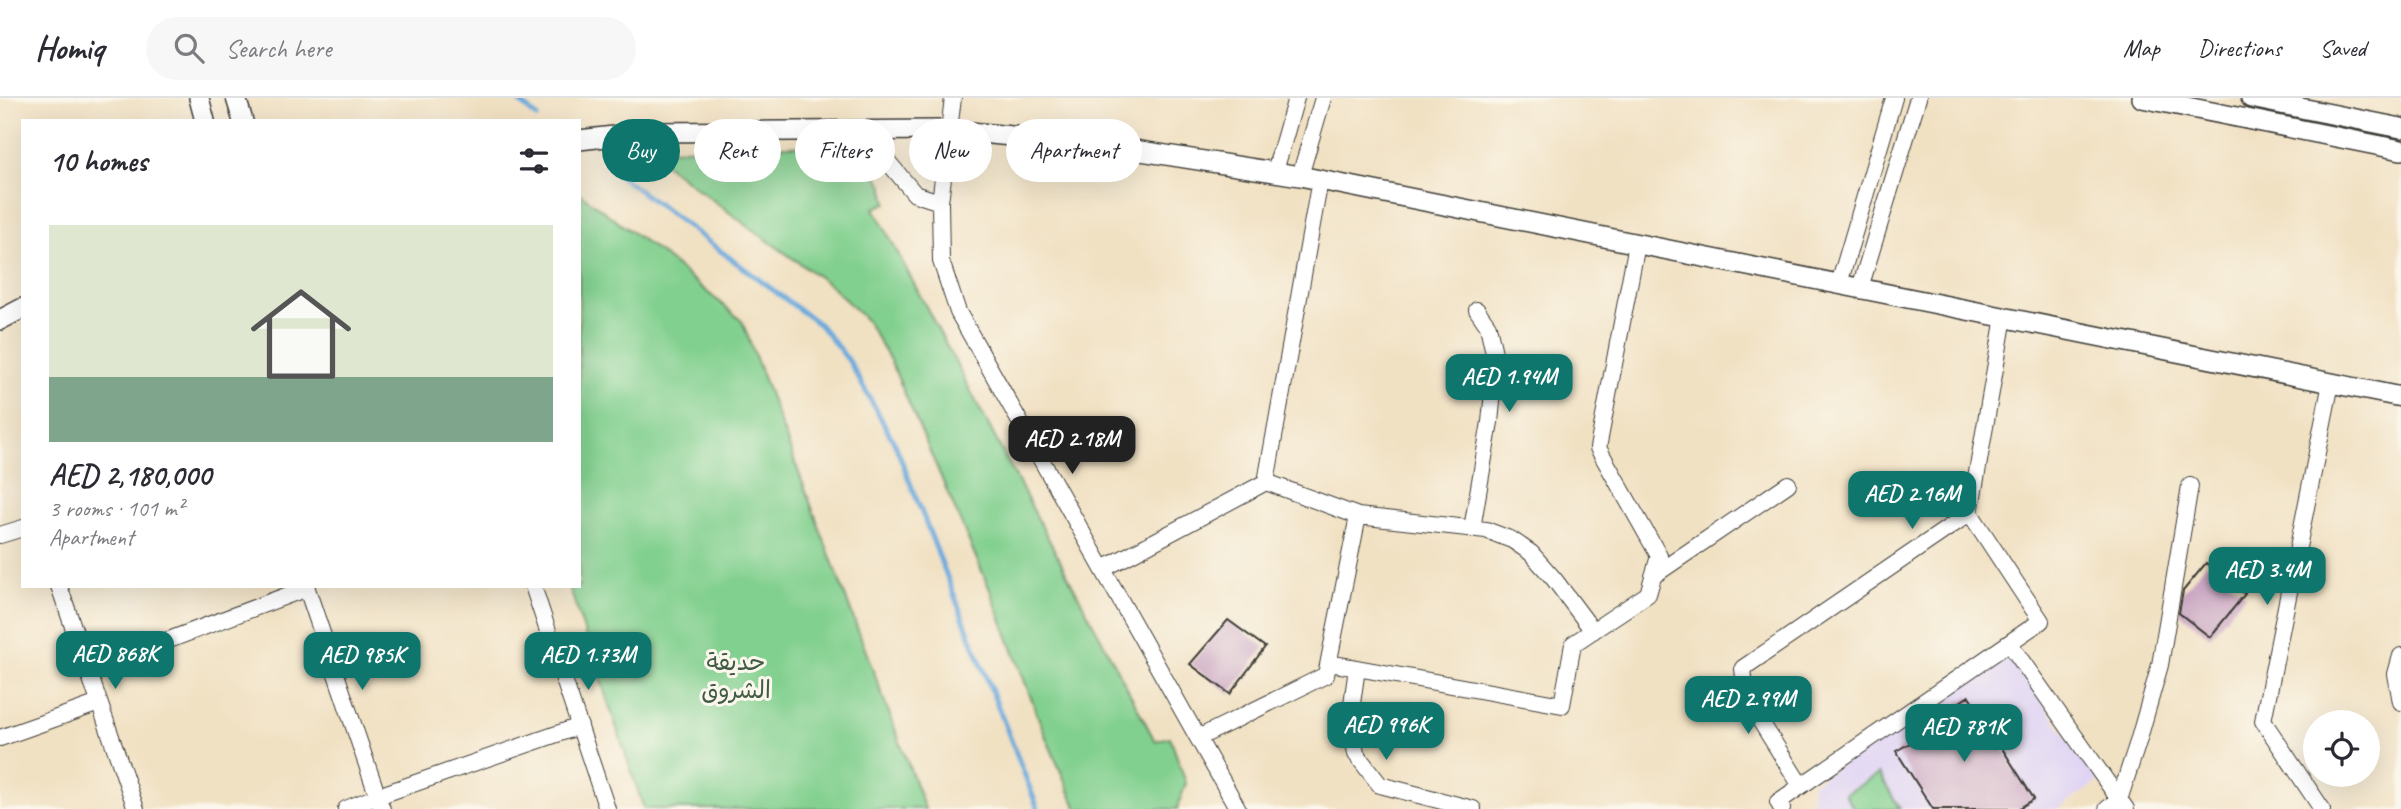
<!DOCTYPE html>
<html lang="en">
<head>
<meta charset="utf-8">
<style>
  :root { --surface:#fff; --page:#f7f7f7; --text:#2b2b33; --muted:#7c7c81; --line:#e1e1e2; --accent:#0f766e }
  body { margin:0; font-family:Caveat,"Playpen Sans Arabic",sans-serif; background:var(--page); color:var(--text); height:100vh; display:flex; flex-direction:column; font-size:26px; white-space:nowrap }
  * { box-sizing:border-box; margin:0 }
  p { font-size:23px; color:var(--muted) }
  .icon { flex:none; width:38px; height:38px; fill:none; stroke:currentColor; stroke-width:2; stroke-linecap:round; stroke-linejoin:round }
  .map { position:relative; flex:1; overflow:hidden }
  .panel { position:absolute; left:21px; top:21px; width:560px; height:469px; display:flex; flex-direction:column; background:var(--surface); border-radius:0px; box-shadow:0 7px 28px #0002 }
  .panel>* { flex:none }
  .hud { position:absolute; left:602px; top:21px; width:665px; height:63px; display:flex; gap:14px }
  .tools { position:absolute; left:2303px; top:612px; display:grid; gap:14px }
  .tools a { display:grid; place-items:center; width:77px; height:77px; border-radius:50%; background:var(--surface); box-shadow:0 7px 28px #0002; font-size:35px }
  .price { position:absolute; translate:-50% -60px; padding:0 16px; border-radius:14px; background:var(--accent); color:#fff; font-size:23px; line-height:46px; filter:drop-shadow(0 2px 4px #0008) }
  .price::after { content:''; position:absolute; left:50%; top:42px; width:21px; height:16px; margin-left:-10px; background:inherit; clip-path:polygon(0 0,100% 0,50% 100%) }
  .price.selected { background:#222; color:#fff }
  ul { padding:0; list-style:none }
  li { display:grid; align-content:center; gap:14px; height:371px; padding:0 28px }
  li+li { border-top:2px solid var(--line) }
  li span { display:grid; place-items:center; height:217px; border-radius:0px; color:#555 }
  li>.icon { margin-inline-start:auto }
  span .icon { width:126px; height:126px; fill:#fffc; stroke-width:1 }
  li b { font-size:30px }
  h2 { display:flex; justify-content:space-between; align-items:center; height:84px; padding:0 28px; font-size:30px }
  .tag { padding:0 24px; border-radius:32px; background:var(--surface); box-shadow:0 7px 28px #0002; font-size:24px; line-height:63px }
  .tag.selected { background:var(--accent); color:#fff }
  header { display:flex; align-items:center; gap:42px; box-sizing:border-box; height:98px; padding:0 35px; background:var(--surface); border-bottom:2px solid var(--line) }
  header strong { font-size:33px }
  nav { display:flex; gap:38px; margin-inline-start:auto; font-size:24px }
  .search { width:490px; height:63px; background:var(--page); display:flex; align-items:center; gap:18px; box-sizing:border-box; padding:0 24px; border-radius:38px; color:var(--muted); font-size:26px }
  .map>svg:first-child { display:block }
  .built { fill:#e0d4f4 }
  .green { fill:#82d08f; stroke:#4f7656; stroke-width:2 }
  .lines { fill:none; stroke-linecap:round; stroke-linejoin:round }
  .stream { stroke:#69a9dc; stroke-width:5 }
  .building { fill:#c59ebe }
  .minor-casing { stroke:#3c3a35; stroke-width:18 }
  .tertiary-casing { stroke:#3c3a35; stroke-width:22 }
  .minor { stroke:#fff; stroke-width:16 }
  .tertiary { stroke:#fff; stroke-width:19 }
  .labels { text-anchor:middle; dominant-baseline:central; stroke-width:6; stroke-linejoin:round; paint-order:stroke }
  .park-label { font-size:24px; fill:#405b44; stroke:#fbf7ec }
</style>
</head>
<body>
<header>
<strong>Homiq</strong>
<div class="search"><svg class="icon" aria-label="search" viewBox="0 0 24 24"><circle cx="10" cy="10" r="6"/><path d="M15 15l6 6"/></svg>Search here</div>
<nav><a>Map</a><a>Directions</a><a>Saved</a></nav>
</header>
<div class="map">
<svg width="2401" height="711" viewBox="0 0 2401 711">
  <rect width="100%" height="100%" fill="#fbf7ec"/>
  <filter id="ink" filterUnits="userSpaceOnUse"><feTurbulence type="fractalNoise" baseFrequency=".0143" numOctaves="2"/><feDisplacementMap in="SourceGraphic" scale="14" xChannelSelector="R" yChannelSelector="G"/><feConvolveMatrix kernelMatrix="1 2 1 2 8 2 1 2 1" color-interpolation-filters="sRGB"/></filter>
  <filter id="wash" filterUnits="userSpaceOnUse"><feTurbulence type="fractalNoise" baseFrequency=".00686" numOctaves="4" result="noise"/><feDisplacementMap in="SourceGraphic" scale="28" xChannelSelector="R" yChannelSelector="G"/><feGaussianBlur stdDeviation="1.57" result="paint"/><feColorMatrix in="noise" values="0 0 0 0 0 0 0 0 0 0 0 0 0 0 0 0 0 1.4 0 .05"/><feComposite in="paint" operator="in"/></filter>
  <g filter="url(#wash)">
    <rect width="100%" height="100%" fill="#f1e1c3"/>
    <path class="built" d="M2008 554 2098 684 2057 711H1818L1812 702 1813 685Z"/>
    <path class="green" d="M834 47 859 53 883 87 887 105 874 110 1155 643 1170 639 1186 685 1177 711H1077L1045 637 991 494 891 264 867 223 830 187 746 127 649 54 697 50Z
      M579 95 664 158 742 223 925 711H644L569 488H579Z
      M1879 676 1900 711H1854L1845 696Z"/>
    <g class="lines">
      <path class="stream" d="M515 0 537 19
        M612 72 820 227 849 263 895 346 1038 711"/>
    </g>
    <g id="blocks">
      <path class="building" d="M2206 465 2245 496 2210 539 2179 515 2183 493Z
        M1228 522 1265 549 1230 596 1190 566Z
        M1969 598 2034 701 2018 711H1933L1896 653 1919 640 1916 634Z"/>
    </g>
  </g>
  <g filter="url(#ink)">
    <use href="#blocks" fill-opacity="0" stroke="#3c3a35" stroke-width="2"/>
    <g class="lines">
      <g class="minor-casing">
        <path id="minor" d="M953 0 940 104 941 163 958 214 1238 711
          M862 33 915 96 940 104
          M1275 73 1296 0
          M1300 78 1323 0
          M1839 186 1894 0
          M1860 190 1918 0
          M1970 415 2004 219
          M1358 418 1486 432 1512 442 1531 455 1554 481 1593 533
          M1472 431 1490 324 1496 264 1488 228 1477 212
          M0 437 23 430
          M1103 471 1266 384 1320 82
          M1653 478 1788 386
          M59 488 136 711
          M306 488 382 711
          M533 488 607 711
          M2009 545 2126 711
          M2401 558 2396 576 2401 604
          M1329 565 1562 607 1573 546 1648 496 1659 458 1598 350 1637 146
          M1357 570 1350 620 1356 656 1380 687 1473 711
          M89 572 307 490
          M0 640 99 605
          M1198 640 1326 577 1358 418 1266 384
          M346 711 378 698 580 628
          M1782 711 1778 704 1801 688 2041 523 1970 415 1743 570 1746 600 1801 688
          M2107 711 2119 702 2138 644 2160 567 2190 388
          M2322 711 2263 623 2331 285"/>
      </g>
      <g class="tertiary-casing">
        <path id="tertiary" d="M199 0 205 23
          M236 0 243 23
          M2142 0 2401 52
          M2251 0 2401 30
          M579 42 649 34 949 32 1096 46 1300 78 2401 299
          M0 222 23 210"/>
      </g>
      <use href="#minor" class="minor"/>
      <use href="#tertiary" class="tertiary"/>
    </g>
  </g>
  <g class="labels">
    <g class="park-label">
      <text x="736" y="564">حديقة<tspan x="736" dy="28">الشروق</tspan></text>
    </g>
  </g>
</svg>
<div class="tools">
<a><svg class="icon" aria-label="locate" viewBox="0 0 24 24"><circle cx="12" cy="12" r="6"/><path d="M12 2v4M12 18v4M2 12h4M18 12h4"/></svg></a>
</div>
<b class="price" style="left:1509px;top:316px">AED 1.94M</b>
<b class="price selected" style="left:1072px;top:378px">AED 2.18M</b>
<b class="price" style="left:1912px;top:433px">AED 2.16M</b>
<b class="price" style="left:2267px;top:509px">AED 3.4M</b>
<b class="price" style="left:115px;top:593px">AED 868K</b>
<b class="price" style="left:362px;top:594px">AED 985K</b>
<b class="price" style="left:588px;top:594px">AED 1.73M</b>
<b class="price" style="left:1748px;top:638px">AED 2.99M</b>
<b class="price" style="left:1386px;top:664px">AED 996K</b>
<b class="price" style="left:1964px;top:666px">AED 781K</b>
<div class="hud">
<a class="tag selected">Buy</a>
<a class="tag">Rent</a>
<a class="tag">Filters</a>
<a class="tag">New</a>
<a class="tag">Apartment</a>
</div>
<section class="panel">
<h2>10 homes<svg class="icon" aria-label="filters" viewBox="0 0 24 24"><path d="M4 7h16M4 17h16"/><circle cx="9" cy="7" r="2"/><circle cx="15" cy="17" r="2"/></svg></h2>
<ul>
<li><span style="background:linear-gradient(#dfe7d0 70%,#7fa58c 0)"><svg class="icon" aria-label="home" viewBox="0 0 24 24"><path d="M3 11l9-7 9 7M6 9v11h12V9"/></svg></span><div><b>AED 2,180,000</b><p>3 rooms · 101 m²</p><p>Apartment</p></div></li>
</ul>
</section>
</div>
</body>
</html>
